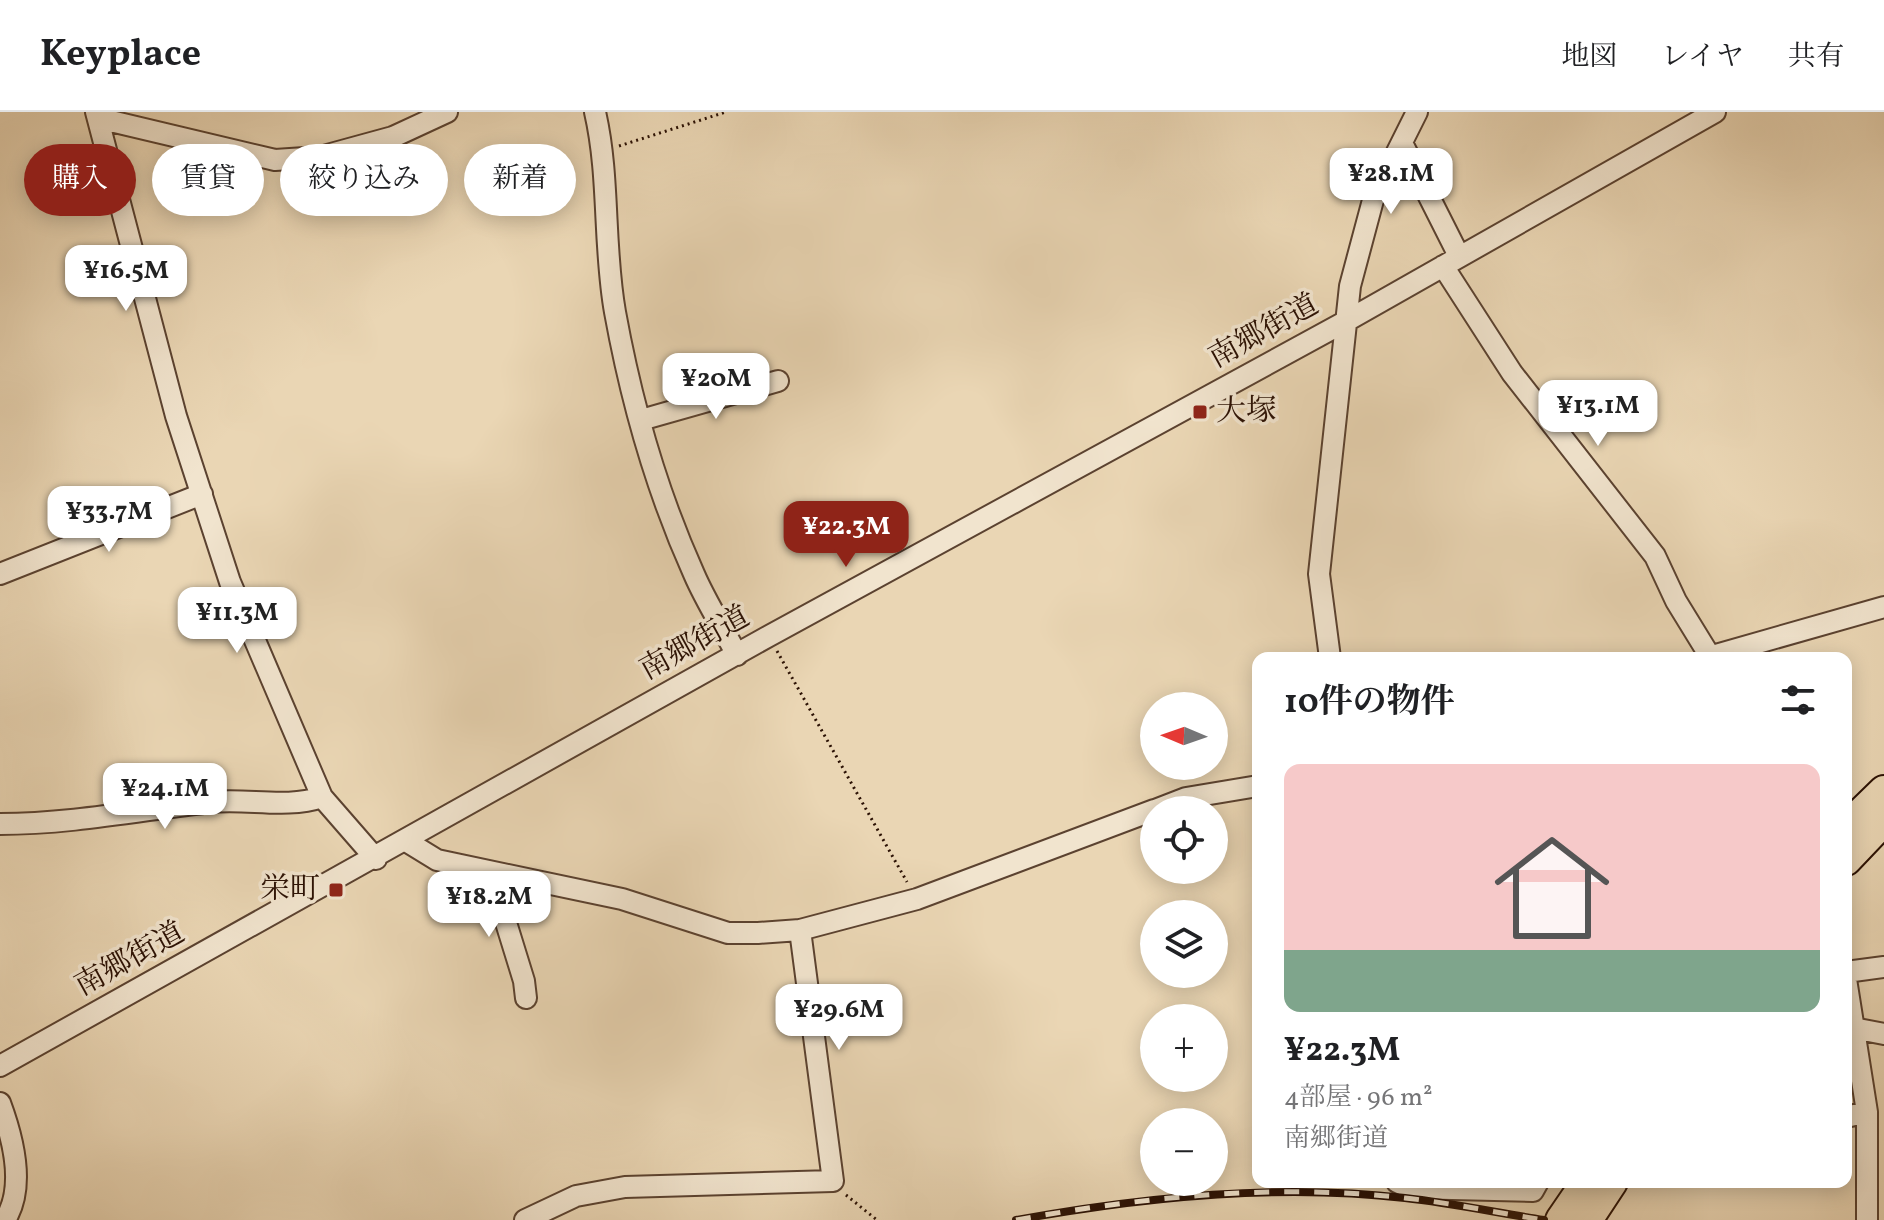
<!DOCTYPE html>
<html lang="ja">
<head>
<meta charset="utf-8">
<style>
  :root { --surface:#fff; --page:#f6f6f6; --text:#202124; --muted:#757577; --line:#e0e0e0; --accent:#8f2418 }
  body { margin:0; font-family:Vollkorn,"Noto Serif JP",serif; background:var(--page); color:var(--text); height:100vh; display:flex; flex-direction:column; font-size:30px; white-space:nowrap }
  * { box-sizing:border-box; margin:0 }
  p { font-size:26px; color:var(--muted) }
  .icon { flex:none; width:44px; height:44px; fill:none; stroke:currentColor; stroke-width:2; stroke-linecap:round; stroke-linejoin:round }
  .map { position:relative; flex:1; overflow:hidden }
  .details { position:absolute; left:1252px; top:540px; width:600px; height:536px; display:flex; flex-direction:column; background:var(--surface); border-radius:16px; box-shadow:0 4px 20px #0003 }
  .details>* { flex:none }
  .top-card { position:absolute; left:24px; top:32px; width:760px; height:72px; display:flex; gap:16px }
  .needle { width:52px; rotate:272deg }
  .controls { position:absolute; left:1140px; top:580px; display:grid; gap:16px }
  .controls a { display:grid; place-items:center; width:88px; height:88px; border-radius:50%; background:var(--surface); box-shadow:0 4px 20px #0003; font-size:40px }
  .price { position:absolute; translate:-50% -68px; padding:0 18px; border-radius:16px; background:#fff; color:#222; font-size:26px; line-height:52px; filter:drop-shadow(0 2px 4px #0008) }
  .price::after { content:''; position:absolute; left:50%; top:48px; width:24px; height:18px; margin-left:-12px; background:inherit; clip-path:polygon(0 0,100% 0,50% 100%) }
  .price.current { background:var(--accent); color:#fff }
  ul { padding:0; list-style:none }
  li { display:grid; align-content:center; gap:16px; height:424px; padding:0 32px }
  li span { display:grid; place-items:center; height:248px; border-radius:16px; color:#555 }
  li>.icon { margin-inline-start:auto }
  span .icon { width:144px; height:144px; fill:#fffc; stroke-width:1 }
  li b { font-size:34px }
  h2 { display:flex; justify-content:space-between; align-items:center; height:96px; padding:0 32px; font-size:34px }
  .pill { padding:0 28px; border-radius:36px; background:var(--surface); box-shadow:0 4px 20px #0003; font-size:28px; line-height:72px }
  .pill.current { background:var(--accent); color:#fff }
  header { display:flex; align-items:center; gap:48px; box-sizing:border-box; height:112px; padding:0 40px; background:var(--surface); border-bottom:2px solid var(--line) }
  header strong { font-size:38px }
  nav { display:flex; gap:44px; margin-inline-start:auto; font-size:28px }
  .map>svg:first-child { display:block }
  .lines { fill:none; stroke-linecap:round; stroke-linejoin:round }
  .minor-casing { stroke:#5b4230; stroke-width:24 }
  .highway-casing { stroke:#2b1104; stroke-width:34 }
  .path { stroke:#2b1104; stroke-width:3; stroke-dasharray:2 4; stroke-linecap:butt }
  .minor { stroke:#f1e4ce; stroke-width:20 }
  .highway { stroke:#ead6b4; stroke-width:30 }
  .rail-casing { stroke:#2b1104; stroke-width:8 }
  .rail { stroke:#f1e4ce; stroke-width:5; stroke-dasharray:15; stroke-linecap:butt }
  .poi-dot { fill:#8f2418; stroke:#f1e4ce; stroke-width:3 }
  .labels { text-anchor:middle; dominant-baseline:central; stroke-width:7; stroke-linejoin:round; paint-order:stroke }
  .street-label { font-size:30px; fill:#2b1104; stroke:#f1e4ce }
  .poi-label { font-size:30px; fill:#2b1104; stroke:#f1e4ce; text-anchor:start }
</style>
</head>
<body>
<header>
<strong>Keyplace</strong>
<nav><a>地図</a><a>レイヤ</a><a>共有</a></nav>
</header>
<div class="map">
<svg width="1884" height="1108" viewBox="0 0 1884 1108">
  <rect width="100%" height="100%" fill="#ead6b4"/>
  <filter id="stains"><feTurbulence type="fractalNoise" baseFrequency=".0025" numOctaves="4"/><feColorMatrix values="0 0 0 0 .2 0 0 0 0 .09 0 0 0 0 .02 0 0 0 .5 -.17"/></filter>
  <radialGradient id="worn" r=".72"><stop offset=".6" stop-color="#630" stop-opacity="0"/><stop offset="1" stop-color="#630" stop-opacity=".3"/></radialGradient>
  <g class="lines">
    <g class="minor-casing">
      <path id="minor" d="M96 0 176 304 230 470 322 685 376 747
        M595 0C610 65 603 133 615 200 631 288 657 380 694 462 706 490 723 516 737 543
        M98 6 275 48 320 45 393 25 447 0
        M1402 31 1459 144
        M1443 154 1512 261 1655 444 1676 489 1711 546
        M641 308 778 269
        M0 462 202 382
        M1330 546 1319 462 1350 174 1373 88 1417 0
        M1705 546 1884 495
        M1155 698 1186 686 1258 674
        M0 712C71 712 141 698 211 690 248 686 286 697 322 685
        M406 729 437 748 622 787 728 821H758L800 818 917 787 1154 698
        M491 762 524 869 526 886
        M1846 860 1884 855
        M1846 867 1867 1000V1108
        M1853 916 1884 922
        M0 954 769 524 1350 207 1715 0
        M0 991C13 1026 26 1075 5 1108
        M1846 1005 1867 1000
        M1397 1070 1410 1076 1533 1079 1538 1070
        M525 1108 576 1084 625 1075 833 1069 800 818"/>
    </g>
    <g class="highway-casing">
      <path id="highway" d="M1846 716 1884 679
        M1846 748 1884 708
        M1561 1108 1587 1070
        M1587 1108 1612 1070"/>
    </g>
    <path class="path" d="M619 34 726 0
      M777 539 907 770
      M846 1083 877 1108"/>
    <use href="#minor" class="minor"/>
    <use href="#highway" class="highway"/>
    <g class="rail-casing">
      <path id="rail" d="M1016 1108C1142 1085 1277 1071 1405 1086 1452 1091 1498 1101 1544 1108"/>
    </g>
    <use href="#rail" class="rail"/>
  </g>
  <g class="poi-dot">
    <rect x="1192" y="292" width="16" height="16" rx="4"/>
    <rect x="328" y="770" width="16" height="16" rx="4"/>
  </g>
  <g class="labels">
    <g class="street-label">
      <text transform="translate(1264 220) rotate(-29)">南郷街道</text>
      <text transform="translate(695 532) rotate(-29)">南郷街道</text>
      <text transform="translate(130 848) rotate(-29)">南郷街道</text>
    </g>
    <g class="poi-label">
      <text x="1216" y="300">大塚</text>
      <text x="320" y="778" text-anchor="end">栄町</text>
    </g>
  </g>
  <rect width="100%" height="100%" filter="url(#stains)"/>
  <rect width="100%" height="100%" fill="url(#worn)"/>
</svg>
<div class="controls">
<a><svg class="needle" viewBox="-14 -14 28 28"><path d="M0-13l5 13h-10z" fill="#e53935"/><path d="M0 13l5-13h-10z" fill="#757577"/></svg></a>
<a><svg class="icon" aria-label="locate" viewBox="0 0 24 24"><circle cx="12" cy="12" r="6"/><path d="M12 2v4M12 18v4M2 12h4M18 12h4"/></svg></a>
<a><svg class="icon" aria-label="layers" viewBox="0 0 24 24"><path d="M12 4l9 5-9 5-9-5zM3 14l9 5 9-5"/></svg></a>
<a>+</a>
<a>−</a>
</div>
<b class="price" style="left:1391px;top:104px">¥28.1M</b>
<b class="price" style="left:126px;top:201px">¥16.5M</b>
<b class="price" style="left:716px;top:309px">¥20M</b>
<b class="price" style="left:1598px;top:336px">¥13.1M</b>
<b class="price" style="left:109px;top:442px">¥33.7M</b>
<b class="price current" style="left:846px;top:457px">¥22.3M</b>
<b class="price" style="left:237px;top:543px">¥11.3M</b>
<b class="price" style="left:165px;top:719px">¥24.1M</b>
<b class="price" style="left:489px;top:827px">¥18.2M</b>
<b class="price" style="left:839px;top:940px">¥29.6M</b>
<div class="top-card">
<a class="pill current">購入</a>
<a class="pill">賃貸</a>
<a class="pill">絞り込み</a>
<a class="pill">新着</a>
</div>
<section class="details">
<h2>10件の物件<svg class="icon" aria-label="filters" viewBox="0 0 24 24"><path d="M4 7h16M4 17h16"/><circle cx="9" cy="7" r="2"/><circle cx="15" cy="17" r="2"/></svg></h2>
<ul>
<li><span style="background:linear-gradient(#f6c9c9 75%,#7fa58c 0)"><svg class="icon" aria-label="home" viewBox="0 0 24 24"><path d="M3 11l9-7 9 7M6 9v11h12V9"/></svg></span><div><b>¥22.3M</b><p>4部屋 · 96 m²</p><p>南郷街道</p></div></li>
</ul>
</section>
</div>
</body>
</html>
